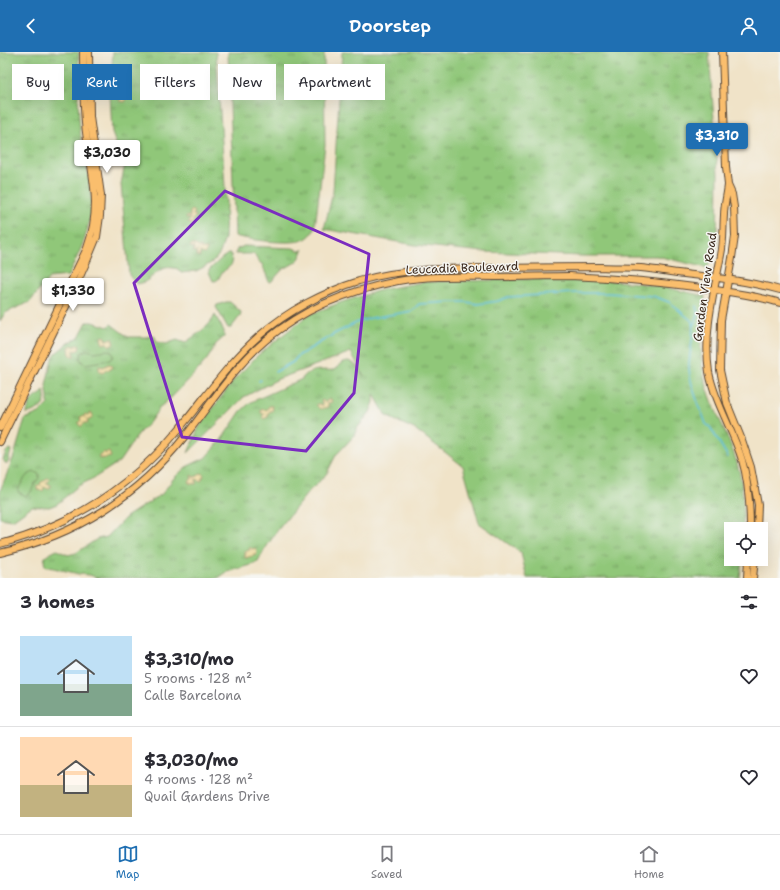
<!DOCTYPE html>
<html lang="en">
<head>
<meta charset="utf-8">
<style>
  :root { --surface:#fff; --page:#f7f7f7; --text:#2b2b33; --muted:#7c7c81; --line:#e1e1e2; --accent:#1f6fb2 }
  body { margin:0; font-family:"Shantell Sans",sans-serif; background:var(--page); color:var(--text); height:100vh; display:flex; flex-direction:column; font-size:15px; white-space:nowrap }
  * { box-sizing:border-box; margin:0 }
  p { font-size:13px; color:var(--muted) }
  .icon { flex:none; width:22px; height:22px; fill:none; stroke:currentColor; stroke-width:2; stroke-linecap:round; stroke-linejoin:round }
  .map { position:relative; height:526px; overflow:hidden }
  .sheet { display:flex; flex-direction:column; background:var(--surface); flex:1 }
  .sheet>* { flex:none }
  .guide { position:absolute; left:12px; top:12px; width:400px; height:36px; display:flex; gap:8px }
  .controls { position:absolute; left:724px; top:470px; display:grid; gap:8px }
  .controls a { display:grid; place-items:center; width:44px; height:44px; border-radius:0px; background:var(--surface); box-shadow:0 4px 16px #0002; font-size:20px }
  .price { position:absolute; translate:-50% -34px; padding:0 9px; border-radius:4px; background:#fff; color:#222; font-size:13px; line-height:26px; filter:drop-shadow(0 1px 2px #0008) }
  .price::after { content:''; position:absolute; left:50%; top:24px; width:12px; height:9px; margin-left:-6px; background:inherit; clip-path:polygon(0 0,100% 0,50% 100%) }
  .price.selected { background:var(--accent); color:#fff }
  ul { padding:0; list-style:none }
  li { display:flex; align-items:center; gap:12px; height:100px; padding:0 20px }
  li+li { border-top:1px solid var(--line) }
  li span { display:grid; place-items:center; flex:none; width:112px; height:80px; border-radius:0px; color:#555 }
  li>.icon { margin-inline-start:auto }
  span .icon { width:48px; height:48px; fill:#fffc; stroke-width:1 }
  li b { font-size:17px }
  h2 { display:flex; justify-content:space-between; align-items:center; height:48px; padding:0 20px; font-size:17px }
  .tag { padding:0 14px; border-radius:0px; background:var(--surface); box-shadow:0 4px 16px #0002; font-size:14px; line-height:36px }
  .tag.selected { background:var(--accent); color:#fff }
  header { display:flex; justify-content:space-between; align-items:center; height:52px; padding:0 20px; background:var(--accent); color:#fff; font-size:18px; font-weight:600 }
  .dock { display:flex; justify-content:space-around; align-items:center; height:56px; border-top:1px solid var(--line); background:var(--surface); font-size:11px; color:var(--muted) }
  .dock a { display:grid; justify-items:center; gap:2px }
  .dock .selected { color:var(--accent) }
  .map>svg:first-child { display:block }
  .grass { fill:url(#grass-tufts); stroke:#66784c }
  .sand { fill:url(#sand-dots); stroke:#94825e }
  .pitch { fill:#90c779; stroke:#66784c }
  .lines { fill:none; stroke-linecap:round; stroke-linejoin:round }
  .stream { stroke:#5dbfdc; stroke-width:1.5 }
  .major-casing { stroke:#564638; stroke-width:8 }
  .major { stroke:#fabe6d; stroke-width:6 }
  .marked { fill:none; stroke:#7b2cbf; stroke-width:3; stroke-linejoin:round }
  .labels { text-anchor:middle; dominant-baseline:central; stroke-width:3; stroke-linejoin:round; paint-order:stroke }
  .street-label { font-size:12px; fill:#3b2a1e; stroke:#f6f6f2 }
</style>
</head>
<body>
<header><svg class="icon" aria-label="back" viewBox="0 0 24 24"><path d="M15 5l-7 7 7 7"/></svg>Doorstep<svg class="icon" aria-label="person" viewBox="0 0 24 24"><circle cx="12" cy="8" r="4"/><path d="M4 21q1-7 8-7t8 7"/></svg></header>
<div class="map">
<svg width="780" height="526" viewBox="0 0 780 526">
  <defs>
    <pattern id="grass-tufts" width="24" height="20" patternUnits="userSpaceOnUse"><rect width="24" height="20" fill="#90c779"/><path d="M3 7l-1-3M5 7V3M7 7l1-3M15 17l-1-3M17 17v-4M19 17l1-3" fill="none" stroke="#77a263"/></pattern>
    <pattern id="sand-dots" width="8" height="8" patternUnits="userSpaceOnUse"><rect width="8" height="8" fill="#eeda9e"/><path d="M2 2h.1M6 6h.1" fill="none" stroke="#cdbb88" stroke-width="1.8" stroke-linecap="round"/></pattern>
  </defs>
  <rect width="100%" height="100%" fill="#f6f6f2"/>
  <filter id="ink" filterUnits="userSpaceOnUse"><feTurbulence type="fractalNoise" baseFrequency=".025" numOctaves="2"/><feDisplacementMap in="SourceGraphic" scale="8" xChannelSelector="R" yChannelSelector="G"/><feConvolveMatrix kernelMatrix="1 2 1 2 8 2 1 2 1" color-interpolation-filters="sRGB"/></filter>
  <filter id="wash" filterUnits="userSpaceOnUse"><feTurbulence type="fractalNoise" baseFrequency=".012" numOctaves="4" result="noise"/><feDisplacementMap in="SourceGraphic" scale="16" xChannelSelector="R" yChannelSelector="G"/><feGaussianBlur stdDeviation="0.9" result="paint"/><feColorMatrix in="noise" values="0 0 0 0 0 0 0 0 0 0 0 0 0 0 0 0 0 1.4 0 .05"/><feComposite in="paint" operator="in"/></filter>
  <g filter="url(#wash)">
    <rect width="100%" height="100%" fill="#f0e3c8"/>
    <path class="grass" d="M0 0H79C78 28 77 57 81 86 85 111 94 138 90 164 87 187 77 205 68 224L49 226 30 250 5 261 0 269Z
      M113 0H216L226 150 225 186 220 201 214 209 206 214 196 219 181 221 178 217C155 210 155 231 136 232L129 223 121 132 125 112 120 98 116 92 112 81 110 41Z
      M228 0H324L325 93 315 175C314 180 309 186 303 188 292 193 247 188 235 184Z
      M342 0H709L718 122 717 195 707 216 657 204H582L484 200 415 193 324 177 333 140Z
      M244 194 293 196 300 199 304 197 299 207 296 210 282 218 272 229 269 230 262 212 258 209 254 202H235L237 197Z
      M231 201 232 212C229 216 225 217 222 221 218 225 220 229 213 229L209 220V218L223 205Z
      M538 227C570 228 603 227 636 231 659 234 682 239 705 244 702 267 699 290 702 313 707 348 727 378 737 411 744 434 743 453 743 477H731V507H742L740 526H527L521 501 479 471 463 414 416 378 386 364 374 342V350L370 360 358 375 353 385 336 403 327 421 317 432 310 438 277 479 265 497 258 510 255 512 227 520 218 526H97L90 523 79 522 45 514 44 509 45 505 49 502 57 498 68 503 76 501 97 487 107 485 126 465 162 442 173 427 186 415 205 406 222 387 241 359 251 350 302 327C310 315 322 319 334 318 337 316 339 314 341 312 351 303 359 317 364 324L351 300 278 327 244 345 188 401 199 375 234 328 258 303 308 263 342 250 384 237 424 230Z
      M226 250H230L241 260 240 264 231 276H228L216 255 217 253Z
      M215 263 224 279V285L216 292 208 306 198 318 173 344 160 355 149 371 139 381 119 410 94 426 78 434 57 452 49 455 32 454 14 467 11 468 0 466V439L14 404 25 367 39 361 48 352V345L46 333 52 307 56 301 67 292 79 285 87 270H93L108 275 111 272 128 285H146L154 283 157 290 166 292 177 288 185 291C195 283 210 275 215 263Z
      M44 338C48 355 41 356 27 362 27 357 30 349 34 346 38 343 42 343 44 338Z
      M9 397 11 398 8 411H5L3 407 6 400Z"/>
    <path class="sand" d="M166 15H171V17L170 19 173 21 172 27 168 29H167L166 25 168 21 164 18Z
      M120 30 124 34 123 39 125 42 123 44 127 46 125 50 120 49V44L116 41V39L119 37 117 33Z
      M192 158 195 160 193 163H195L196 164 193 167V172L188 171 191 166 187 167 186 165 190 164V160Z
      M191 193H196L198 195 200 194 202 197H207V199L204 202 200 200V204H198L196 202 197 199 193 200 194 196 190 195Z
      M103 284 106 285V288L112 286 114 292 110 294 107 291 103 292 101 287Z
      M78 292 80 294 79 298 74 299V304H70L69 295 73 293 75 295 76 293Z
      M110 312 112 314 110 318H106L103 321 99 320V314L104 315 106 313Z
      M329 347H331L332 350 328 351V355L320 357 317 354V352H320L323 353V352L321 350 322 348 325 350Z
      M269 354H272L273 358 268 361 269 364 264 367 262 365 264 362 261 361V358L264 357 267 358Z
      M90 361H92L93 364 91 367 87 368 88 371H84L82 374H80L78 371 81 368 80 365 83 364 84 365 85 362H86L88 364Z
      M103 400 105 401 109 400 111 405 99 407V403H102Z
      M201 421 204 423 201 429 196 427V432L189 431 188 429 192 427 191 423 194 425 198 424Z
      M47 426 50 427 47 431 51 433V435L48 437 44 435 43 439 37 438V434L40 433 41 430 44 429Z
      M250 495 252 497 256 496 257 501 256 503 245 506V500L249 498Z"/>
    <path class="pitch" d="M86 298 95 300 107 298 111 299 113 304 110 308 85 312 82 310 80 307 81 301Z
      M35 420 39 422V426L35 431 31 440 26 444 18 440V438C23 429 25 422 35 420Z"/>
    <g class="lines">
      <path class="stream" d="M693 274 698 263 696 254
        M275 320 293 310 298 304 334 282 358 270 371 266 412 259 419 252 451 250H466L478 252 498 249 508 245 573 241H608L653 244 669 250 692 269C695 284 689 300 689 315 690 335 700 354 706 372L710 375 728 405
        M259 329 261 328"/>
    </g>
  </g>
  <g filter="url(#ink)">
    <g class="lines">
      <g class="major-casing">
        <path id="major" d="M722 0 726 115 728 133 732 142 734 155 735 184 732 206 721 268 720 318 727 351 742 388 751 415 758 453 757 477
          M728 133C727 143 724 153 724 163 723 176 724 189 721 203 714 241 703 281 709 320 715 351 733 378 742 408 749 431 750 454 750 477
          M0 376 87 196C104 149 89 118 85 71 83 48 83 24 83 0
          M0 390 75 236 87 209 97 185 100 164 101 143 90 65 89 0
          M0 492C73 473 131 435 179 377 205 346 228 311 259 284 287 259 324 240 359 229 408 215 458 216 508 216 539 215 570 215 601 215 614 216 627 215 641 216 658 218 676 221 693 223 722 226 752 230 780 238
          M0 501C77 483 137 445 186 383 212 350 234 315 266 288 303 257 351 238 398 229 431 223 466 225 499 225 523 225 546 224 570 224 614 226 658 230 702 236 728 240 755 243 780 251
          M747 526 748 507
          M753 526 755 507"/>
      </g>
      <use href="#major" class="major"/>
    </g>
  </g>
  <path class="marked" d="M225 139 369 202 354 341 306 399 182 385 134 231Z"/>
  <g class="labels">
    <g class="street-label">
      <text transform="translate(462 216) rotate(-2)">Leucadia Boulevard</text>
      <text transform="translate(705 235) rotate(-82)">Garden View Road</text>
    </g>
  </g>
</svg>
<div class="controls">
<a><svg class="icon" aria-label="locate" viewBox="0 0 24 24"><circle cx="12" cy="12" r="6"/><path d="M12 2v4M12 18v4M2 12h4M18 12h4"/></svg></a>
</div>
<b class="price selected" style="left:717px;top:105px">$3,310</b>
<b class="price" style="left:107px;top:122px">$3,030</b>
<b class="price" style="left:73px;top:260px">$1,330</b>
<div class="guide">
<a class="tag">Buy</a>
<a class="tag selected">Rent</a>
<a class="tag">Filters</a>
<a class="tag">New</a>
<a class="tag">Apartment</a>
</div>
</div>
<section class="sheet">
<h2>3 homes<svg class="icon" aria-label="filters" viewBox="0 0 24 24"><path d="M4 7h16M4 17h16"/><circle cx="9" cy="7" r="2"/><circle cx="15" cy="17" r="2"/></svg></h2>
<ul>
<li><span style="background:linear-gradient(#bfe0f5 60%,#7fa58c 0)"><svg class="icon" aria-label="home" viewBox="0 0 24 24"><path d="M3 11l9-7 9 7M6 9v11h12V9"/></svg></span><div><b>$3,310/mo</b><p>5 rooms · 128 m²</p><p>Calle Barcelona</p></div><svg class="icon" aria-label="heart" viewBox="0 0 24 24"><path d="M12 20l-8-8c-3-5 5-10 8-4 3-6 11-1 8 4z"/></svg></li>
<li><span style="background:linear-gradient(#ffd9b3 60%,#c2b280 0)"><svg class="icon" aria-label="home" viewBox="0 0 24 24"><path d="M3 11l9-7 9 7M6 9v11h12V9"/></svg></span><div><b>$3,030/mo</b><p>4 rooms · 128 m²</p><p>Quail Gardens Drive</p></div><svg class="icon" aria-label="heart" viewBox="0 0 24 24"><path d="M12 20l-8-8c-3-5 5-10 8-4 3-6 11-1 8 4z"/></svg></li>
</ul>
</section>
<nav class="dock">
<a class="selected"><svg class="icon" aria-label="map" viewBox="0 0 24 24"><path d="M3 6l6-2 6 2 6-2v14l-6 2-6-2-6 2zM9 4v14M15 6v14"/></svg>Map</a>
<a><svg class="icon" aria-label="saved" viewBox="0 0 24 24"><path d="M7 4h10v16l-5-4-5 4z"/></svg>Saved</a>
<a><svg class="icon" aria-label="home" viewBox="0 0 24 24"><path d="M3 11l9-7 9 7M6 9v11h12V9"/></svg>Home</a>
</nav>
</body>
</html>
